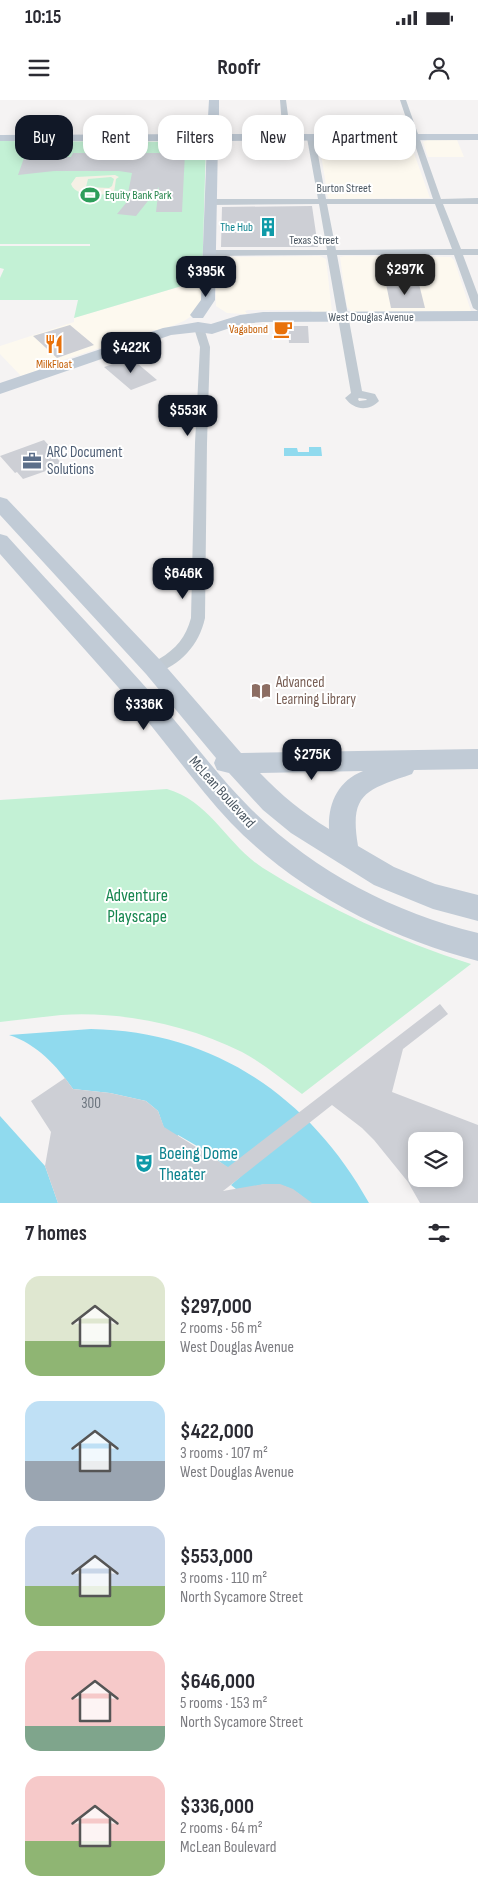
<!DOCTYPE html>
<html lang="en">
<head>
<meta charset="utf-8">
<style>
  :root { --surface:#fff; --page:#f2f2f3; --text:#2b2b33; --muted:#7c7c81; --accent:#111827 }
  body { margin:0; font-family:"Sofia Sans Condensed",sans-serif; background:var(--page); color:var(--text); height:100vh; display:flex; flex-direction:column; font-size:19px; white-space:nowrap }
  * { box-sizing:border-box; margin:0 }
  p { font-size:16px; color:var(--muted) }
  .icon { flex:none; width:28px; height:28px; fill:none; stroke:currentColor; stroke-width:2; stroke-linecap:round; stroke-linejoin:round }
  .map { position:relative; height:1103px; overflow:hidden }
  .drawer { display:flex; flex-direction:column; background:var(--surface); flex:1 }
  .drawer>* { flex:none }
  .hud { position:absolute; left:15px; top:15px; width:449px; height:45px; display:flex; gap:10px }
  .controls { position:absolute; left:408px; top:1032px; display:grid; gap:10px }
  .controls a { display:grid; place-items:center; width:55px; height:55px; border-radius:10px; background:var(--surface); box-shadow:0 2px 12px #0003; font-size:25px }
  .price { position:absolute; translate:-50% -42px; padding:0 11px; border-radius:10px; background:var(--accent); color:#fff; font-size:16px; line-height:32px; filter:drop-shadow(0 1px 2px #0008) }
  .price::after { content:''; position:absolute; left:50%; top:30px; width:15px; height:11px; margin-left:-8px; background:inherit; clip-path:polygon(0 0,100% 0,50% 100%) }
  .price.on { background:#222; color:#fff }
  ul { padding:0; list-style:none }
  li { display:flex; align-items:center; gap:15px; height:125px; padding:0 25px }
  li span { display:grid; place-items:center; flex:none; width:140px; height:100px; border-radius:15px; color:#555 }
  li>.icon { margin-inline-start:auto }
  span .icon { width:60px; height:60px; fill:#fffc; stroke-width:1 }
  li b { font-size:21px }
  h2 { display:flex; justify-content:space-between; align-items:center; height:60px; padding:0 25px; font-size:21px }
  .chip { padding:0 18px; border-radius:15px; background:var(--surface); box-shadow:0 2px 12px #0003; font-size:18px; line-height:45px }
  .chip.on { background:var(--accent); color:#fff }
  .status { display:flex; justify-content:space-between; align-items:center; height:35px; padding:0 25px; background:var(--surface); direction:ltr }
  .status svg { height:14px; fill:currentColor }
  header { display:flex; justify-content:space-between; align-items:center; height:65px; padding:0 25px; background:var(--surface); font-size:22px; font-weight:700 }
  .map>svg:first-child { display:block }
  .commercial { fill:#fdf9ef }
  .green { fill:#c3f1d5 }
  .sand { fill:#f5f0e5; fill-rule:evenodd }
  .water { fill:#90daee }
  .building { fill:#cdcfd5; fill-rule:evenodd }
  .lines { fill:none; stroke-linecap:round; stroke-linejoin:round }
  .street { fill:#c1cad2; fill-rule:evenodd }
  .secondary { fill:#c1cbd6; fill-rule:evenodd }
  .labels { text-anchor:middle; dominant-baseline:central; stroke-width:4; stroke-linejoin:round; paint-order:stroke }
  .far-street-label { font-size:12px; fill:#4a5661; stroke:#fff }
  .far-leisure-label { font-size:12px; fill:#27864d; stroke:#fff; text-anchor:start }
  .far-culture-label { font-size:12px; fill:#0d838f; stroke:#fff; text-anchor:end }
  .far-food-label { font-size:12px; fill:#c56008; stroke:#fff; text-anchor:end }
  .service-label { font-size:15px; fill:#4e5e75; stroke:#fff; text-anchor:start }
  .education-label { font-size:15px; fill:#785e54; stroke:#fff; text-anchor:start }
  .street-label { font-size:15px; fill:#4a5661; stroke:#fff }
  .near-number-label { font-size:15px; fill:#6b747e }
  .near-park-label { font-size:18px; fill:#17864f; stroke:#fff }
  .near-culture-label { font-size:18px; fill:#0d838f; stroke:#fff; text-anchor:start }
</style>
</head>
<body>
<div class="status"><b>10:15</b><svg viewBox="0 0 49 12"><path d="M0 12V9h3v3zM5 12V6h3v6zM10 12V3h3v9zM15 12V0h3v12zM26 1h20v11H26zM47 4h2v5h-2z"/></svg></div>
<header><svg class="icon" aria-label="menu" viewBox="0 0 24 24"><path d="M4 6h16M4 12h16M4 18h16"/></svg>Roofr<svg class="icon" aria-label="person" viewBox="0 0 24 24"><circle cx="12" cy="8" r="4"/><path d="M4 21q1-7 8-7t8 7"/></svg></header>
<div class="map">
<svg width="478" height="1103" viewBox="0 0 478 1103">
  <rect width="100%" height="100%" fill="#f5f3f3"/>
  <path class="commercial" d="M323 40 410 42 430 98 330 99 328 98 319 42Z
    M427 40H457L464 57H428L423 42Z
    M320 156 326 159 332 212 316 214 309 210H248L245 211 247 214H243L227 213 216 206 215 161 219 157Z
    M345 156 451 157 454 160 471 211 441 213 437 211 352 212 347 207 340 157Z
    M202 180 203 201 196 213 184 221 162 230H154L60 261 62 263 21 276 0 254V246L74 222V218Z"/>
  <path class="green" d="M0 41 206 42 202 180 74 218 78 200H0V178L4 169 0 168V146H90V144H0Z
    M167 689C210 701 228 746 263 768 328 809 398 841 471 864L302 994C283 980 263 963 242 952 188 925 122 911 61 915 41 917 20 920 0 922V700Z"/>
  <path class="sand" d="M115 75 119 77 116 79 114 93C101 95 76 98 71 84L76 77ZM111 77 114 79 112 86 109 88 86 87 88 79Z"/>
  <path class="water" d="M309 347H321L322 356H284V348H297L298 352H309Z
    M91 929C214 931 310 997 369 1103H309C290 1082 265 1078 241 1093L231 1085 240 1077 204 1050 178 1035 175 1048 165 1031 158 1011 146 1001 110 993 73 989C57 966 37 944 9 935Z
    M0 1016 45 1066 58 1103H0Z"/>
  <path class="building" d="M73 53H185L182 112H156L159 87 136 116 117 114 126 103 132 73 119 71H54L18 75 24 58 71 57Z
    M312 106 318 147H221L222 107Z
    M386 184H419L425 208H391Z
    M70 225 94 245 57 258 33 236Z
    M288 226H308L309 243H289Z
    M131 258 157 280 131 290 104 267Z
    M44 340 59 357 57 358 63 365 23 379 17 372 15 373 0 356Z
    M440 904 448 914 403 949 392 992 478 1025V1103H420L408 1082 374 1040 362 1028 332 1005 223 1091 264 1084H280L293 1089 312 1103H58L45 1066 51 1032 31 1001 65 978 73 989 110 993 146 1001 158 1011 164 1027 228 1067ZM416 1041H454V1079H416Z"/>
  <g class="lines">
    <path class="street" d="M280 0H286L291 38 287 40 283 38Z
      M400 0H406L441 99 478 98V104H443L461 149H478V155H463L478 195V211L473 208 454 155H337L362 291 375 294 379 301C368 312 354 310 345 298L351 293 327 155 209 156 204 153 209 150H327L319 104 210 105 206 102 210 99H318L307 38 311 36 315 38 326 99H433ZM327 104H435L452 149 336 150ZM359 298 366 299 367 300 359 301 358 299Z
      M199 225 204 228 210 247 207 343 205 518C199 545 181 565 154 574L149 572 146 568C149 563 154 561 159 559 176 549 186 537 191 518L195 343 200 247 194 228Z"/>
    <path class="secondary" d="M209 0H219V34H478V40L218 41 215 200 203 218H193L190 215 201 200 207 41H0V35L207 34Z
      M478 211V221L263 222 242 224 212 234 198 232 171 235 0 294V283L163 228 198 222 211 224 240 215 263 212Z
      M0 397 7 399 162 562 241 653 478 649V669L414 670 412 674C366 690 349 693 358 746L394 767 435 784 478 795V821L433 809 374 785 291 733 263 710 229 673 217 670 214 663 216 658 146 574 0 415ZM363 671C338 681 328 703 329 729 303 713 281 695 260 673Z
      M0 434 7 436C57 492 109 545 158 601 189 636 216 674 249 707 312 770 392 812 478 833V861C386 837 298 792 231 723 198 688 171 649 140 612 94 559 46 507 0 454Z"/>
  </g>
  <defs>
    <g id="stadium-bare" transform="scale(1.5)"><path d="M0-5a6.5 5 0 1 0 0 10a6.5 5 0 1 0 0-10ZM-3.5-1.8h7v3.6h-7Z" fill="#2e9e5b" stroke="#fff" stroke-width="2.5" paint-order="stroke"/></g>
    <g id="building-bare" transform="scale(1.5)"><path d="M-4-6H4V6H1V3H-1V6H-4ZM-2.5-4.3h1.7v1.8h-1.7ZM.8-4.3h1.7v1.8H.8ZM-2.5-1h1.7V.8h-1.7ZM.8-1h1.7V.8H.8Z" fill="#0f9aa8" stroke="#fff" stroke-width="2.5" paint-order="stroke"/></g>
    <g id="cafe-bare" transform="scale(1.5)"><path d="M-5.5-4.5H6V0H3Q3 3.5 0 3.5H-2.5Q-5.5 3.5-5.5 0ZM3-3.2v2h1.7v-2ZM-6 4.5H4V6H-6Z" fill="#e8710a" stroke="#fff" stroke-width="2.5" paint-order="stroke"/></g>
    <g id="restaurant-bare" transform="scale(1.5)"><path d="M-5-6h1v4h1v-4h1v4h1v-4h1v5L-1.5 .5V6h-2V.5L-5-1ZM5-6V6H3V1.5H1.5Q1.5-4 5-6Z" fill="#e8710a" stroke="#fff" stroke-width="2.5" paint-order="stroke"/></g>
    <g id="office-bare" transform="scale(1.5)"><path d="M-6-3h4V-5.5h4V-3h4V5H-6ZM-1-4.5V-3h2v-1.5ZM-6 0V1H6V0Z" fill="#5c6f8a" stroke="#fff" stroke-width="2.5" paint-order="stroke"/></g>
    <g id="library-bare" transform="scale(1.5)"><path d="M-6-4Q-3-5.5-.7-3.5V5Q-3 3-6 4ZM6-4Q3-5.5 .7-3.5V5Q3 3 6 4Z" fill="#8d6e63" stroke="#fff" stroke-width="2.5" paint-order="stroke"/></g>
    <g id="theatre-bare" transform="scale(1.5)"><path d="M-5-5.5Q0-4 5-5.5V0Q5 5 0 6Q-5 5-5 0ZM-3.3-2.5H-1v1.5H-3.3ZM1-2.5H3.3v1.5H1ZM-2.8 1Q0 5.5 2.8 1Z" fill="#0f9aa8" stroke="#fff" stroke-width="2.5" paint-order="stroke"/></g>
  </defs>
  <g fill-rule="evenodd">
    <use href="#stadium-bare" x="90" y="95"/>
    <use href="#building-bare" x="268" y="127"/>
    <use href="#cafe-bare" x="283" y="229"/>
    <use href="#restaurant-bare" x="54" y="244"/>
    <use href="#office-bare" x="32" y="361"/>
    <use href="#library-bare" x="261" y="591"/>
    <use href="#theatre-bare" x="144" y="1063"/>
  </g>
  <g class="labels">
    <g class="far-street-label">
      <text x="344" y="88">Burton Street</text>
      <text x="314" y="140">Texas Street</text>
      <text x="371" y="217">West Douglas Avenue</text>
    </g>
    <g class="far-leisure-label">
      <text x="105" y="95">Equity Bank Park</text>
    </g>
    <g class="far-culture-label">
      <text x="253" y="127">The Hub</text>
    </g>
    <g class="far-food-label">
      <text x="268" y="229">Vagabond</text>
      <text x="54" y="264" text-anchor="middle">MilkFloat</text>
    </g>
    <g class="service-label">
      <text x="47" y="352">ARC Document<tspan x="47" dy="17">Solutions</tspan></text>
    </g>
    <g class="education-label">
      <text x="276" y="582">Advanced<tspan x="276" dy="17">Learning Library</tspan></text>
    </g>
    <g class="street-label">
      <text transform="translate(222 692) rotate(48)">McLean Boulevard</text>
    </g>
    <g class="near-number-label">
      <text x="91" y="1003">300</text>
    </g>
    <g class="near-park-label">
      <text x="137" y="795">Adventure<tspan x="137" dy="21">Playscape</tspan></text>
    </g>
    <g class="near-culture-label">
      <text x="159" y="1053">Boeing Dome<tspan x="159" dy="21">Theater</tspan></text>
    </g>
  </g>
</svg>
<div class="controls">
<a><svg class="icon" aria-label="layers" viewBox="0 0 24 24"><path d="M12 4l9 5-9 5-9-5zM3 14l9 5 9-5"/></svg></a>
</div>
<b class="price on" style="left:405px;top:196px">$297K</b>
<b class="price" style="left:206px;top:198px">$395K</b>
<b class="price" style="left:131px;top:274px">$422K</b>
<b class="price" style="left:188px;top:337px">$553K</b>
<b class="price" style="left:183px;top:500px">$646K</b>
<b class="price" style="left:144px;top:631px">$336K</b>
<b class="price" style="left:312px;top:681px">$275K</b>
<div class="hud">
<a class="chip on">Buy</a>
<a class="chip">Rent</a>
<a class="chip">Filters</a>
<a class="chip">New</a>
<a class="chip">Apartment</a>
</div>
</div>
<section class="drawer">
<h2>7 homes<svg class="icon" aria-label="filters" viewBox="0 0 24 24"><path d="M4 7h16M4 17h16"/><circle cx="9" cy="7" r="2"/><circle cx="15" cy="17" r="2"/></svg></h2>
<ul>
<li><span style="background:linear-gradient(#dfe7d0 65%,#8fb573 0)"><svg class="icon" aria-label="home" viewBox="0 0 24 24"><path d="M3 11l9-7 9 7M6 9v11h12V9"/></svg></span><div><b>$297,000</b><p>2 rooms · 56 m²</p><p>West Douglas Avenue</p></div></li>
<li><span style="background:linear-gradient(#bfe0f5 60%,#9aa5b1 0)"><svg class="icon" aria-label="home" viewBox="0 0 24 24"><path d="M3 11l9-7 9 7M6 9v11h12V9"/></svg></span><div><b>$422,000</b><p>3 rooms · 107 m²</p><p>West Douglas Avenue</p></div></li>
<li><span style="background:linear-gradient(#c9d6e8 60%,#8fb573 0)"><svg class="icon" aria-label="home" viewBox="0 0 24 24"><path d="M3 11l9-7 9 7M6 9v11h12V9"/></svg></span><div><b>$553,000</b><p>3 rooms · 110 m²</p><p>North Sycamore Street</p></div></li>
<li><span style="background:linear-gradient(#f6c9c9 75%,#7fa58c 0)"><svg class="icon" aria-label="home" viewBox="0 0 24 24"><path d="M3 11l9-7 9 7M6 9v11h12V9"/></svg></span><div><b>$646,000</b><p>5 rooms · 153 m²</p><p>North Sycamore Street</p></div></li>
<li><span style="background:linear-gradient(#f6c9c9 65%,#8fb573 0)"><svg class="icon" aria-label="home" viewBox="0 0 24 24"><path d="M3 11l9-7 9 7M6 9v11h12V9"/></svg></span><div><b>$336,000</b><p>2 rooms · 64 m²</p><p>McLean Boulevard</p></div></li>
</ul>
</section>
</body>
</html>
